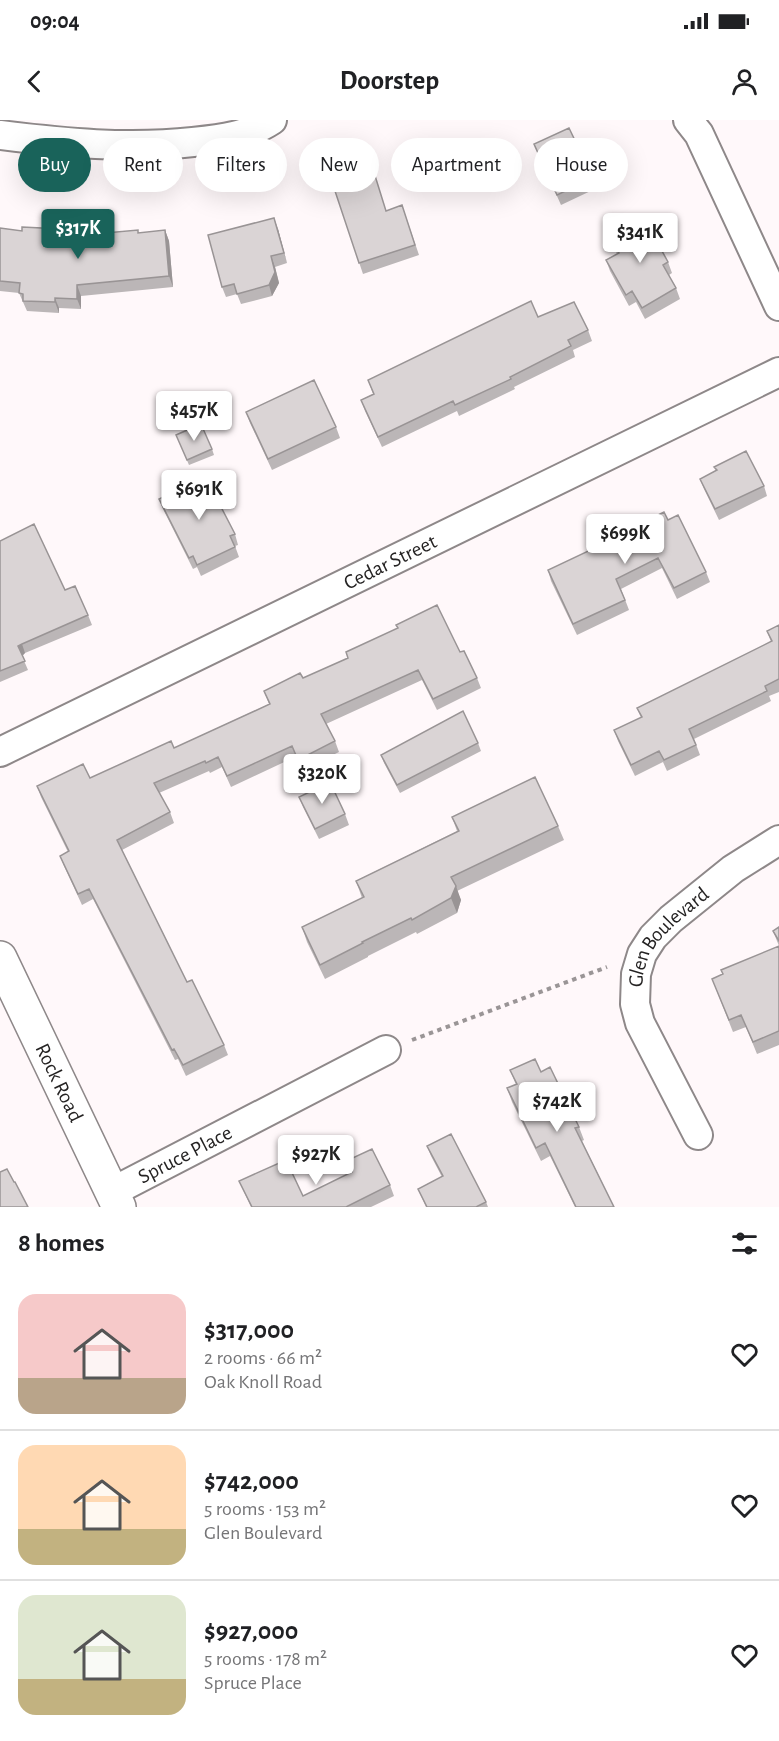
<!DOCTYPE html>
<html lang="en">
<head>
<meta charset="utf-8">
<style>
  :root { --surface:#fff; --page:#f2f2f2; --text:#202124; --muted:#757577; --line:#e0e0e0; --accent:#19635a }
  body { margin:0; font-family:"Alegreya Sans",sans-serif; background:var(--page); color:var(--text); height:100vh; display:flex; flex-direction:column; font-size:22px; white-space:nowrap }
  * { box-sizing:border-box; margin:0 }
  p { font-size:20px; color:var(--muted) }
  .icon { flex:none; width:33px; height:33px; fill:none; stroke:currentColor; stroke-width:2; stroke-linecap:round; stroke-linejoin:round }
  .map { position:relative; height:1087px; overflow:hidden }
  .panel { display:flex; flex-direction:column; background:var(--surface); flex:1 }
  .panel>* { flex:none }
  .banner { position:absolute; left:18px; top:18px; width:744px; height:54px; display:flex; gap:12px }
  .price { position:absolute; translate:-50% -51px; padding:0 14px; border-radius:6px; background:#fff; color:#222; font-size:20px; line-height:39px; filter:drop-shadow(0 2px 3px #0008) }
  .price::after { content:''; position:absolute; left:50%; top:36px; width:18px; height:14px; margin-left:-9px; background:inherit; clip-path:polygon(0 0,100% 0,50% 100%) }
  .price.current { background:var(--accent); color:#fff }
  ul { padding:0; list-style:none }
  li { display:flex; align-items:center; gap:18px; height:150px; padding:0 18px }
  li+li { border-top:2px solid var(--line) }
  li span { display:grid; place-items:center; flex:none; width:168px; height:120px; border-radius:18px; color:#555 }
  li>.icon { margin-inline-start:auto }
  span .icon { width:72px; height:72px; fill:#fffc; stroke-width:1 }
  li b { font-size:26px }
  h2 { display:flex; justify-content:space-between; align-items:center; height:72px; padding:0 18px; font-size:26px }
  .pill { padding:0 21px; border-radius:27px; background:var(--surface); box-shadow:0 6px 24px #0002; font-size:21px; line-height:54px }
  .pill.current { background:var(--accent); color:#fff }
  .status { display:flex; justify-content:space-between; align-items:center; height:42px; padding:0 30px; background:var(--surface); direction:ltr }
  .status svg { height:16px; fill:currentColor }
  header { display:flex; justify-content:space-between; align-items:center; height:78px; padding:0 18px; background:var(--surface); font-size:27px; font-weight:600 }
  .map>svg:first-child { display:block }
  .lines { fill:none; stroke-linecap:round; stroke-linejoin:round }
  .street-casing { stroke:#8e8889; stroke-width:32 }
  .secondary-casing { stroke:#8e8889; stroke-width:36 }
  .path { stroke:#9a9596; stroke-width:4; stroke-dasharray:4.5 4.5; stroke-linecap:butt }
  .street { stroke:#fff; stroke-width:28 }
  .secondary { stroke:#fff; stroke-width:33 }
  .wall { fill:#bbb6b7 }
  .shaded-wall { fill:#999495 }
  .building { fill:#dad4d5; stroke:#999495; stroke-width:1.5 }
  .labels { text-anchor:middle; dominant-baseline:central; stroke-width:4.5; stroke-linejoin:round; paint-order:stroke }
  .street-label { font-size:21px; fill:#252323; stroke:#fff8fa }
</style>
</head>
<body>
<div class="status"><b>09:04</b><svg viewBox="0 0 49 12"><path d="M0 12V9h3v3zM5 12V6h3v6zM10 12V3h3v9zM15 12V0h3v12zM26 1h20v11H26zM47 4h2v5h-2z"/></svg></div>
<header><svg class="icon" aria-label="back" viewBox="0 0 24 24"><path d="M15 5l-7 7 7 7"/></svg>Doorstep<svg class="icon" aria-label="person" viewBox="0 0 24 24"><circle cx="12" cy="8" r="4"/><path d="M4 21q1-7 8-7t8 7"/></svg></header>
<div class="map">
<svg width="779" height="1087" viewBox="0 0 779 1087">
  <rect width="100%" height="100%" fill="#fff8fa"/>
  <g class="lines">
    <g class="street-casing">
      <g id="street">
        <path d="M688 0 699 14 779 186"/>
        <path d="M0 15C64 23 128 29 193 22 221 19 248 16 272 0"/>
        <path id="s1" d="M0 632 779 252"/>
        <path id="s2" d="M698 1015 640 903 635 884 636 854 642 834 653 817 671 799 733 749 779 720"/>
        <path id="s3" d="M112 1072 386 930"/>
      </g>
    </g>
    <g class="secondary-casing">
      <g id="secondary">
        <path id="s4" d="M0 838 119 1087"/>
      </g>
    </g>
    <path class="path" d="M412 920 607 847"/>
    <use href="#street" class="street"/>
    <use href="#secondary" class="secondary"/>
  </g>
  <path class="wall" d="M534 24 593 58 597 68 561 85Z
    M331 59 387 91 402 85 419 135 363 154Z
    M0 108 22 111 61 109 64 117 139 113 165 110 169 121 173 167 81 176V189L59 188V193L27 191 19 173 0 171Z
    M278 109 287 143 275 147 279 163 272 176 241 184 237 174 226 177 222 167Z
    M610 116 668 142 672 153 669 155 676 168 680 179 645 199 636 182 629 186 610 151 606 140 617 134Z
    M538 197 588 210 592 221 573 230 575 237 514 267 515 269 459 296 457 291 382 327 365 291 361 280 373 274 368 260Z
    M246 292 336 307 340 318 272 350 250 303Z
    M176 315 212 329 214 335 189 345Z
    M714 347 764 366 767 376 719 400 704 369 700 359 716 351Z
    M159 379 235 414 238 425 235 426 239 437 201 456 197 447 193 449 163 389Z
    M668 400 706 452 710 462 677 479 662 448 621 469 629 490 577 515 551 461 548 450Z
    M0 421 65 470 88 495 92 505 25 533 22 536 28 550 0 562Z
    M779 505V572L769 576 771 581 694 619 700 635 667 651 663 642 635 656 618 621 614 610 641 598 637 588 771 522 767 511Z
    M460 532 477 558 481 568 437 590 422 560 326 604 335 621 339 632 302 650 295 637 231 667 222 647 210 653 209 651 159 673 170 692 174 703 122 730 187 862 224 925 228 935 186 956 178 939 175 940 93 779 82 785 64 746 60 736 68 732 41 677 37 666 90 658 174 628 269 584 264 571 303 558Z
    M478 623 481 631 400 673 384 643 381 635Z
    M299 677 345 694 349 705 319 719 303 687Z
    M452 697 558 706 564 720 457 771 461 780 457 793 417 814 416 812 368 836V837L325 859 307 822 302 807 362 778 356 761 457 711Z
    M779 807V826L773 811Z
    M779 826V925L757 934 746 907 733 912 712 859Z
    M510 950 541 952 579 1007 584 1020 582 1021 614 1087H575L550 1036 541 1041 512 982 507 968 516 965Z
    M427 1026 486 1082 488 1087H426L418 1069 442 1057 431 1036Z
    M346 1041 390 1065 394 1076 371 1087H251L239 1061 303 1076 351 1053Z"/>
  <path class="shaded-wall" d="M274 98 278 109 287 143 284 133Z
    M165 110 169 121 173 167 169 156Z
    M271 136 275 147 279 163 272 176 269 165Z
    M77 165 81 176V189L77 179Z
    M55 178 59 188V193L55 182Z
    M22 524 25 533 22 536 18 526Z
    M456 766 461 780 457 793 451 778Z"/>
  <path class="building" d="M569 8 593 58 557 75 534 24Z
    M372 46 386 91 402 85 415 125 359 143 331 59Z
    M274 98 284 133 271 136 275 152 269 165 237 174 234 164 222 167 208 115Z
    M644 98 668 142 663 145 676 168 642 188 632 171 626 175 606 140 619 133 610 116Z
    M22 107 61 109V117L138 110V113L165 110 169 156 77 165V179L55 178V182L23 181V174L19 173 20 163 0 161V108L22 111Z
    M531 181 538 197 574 182 588 210 568 220 571 226 510 257 511 259 455 285 453 281 378 317 361 280 374 274 368 260Z
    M314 260 336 307 268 339 246 292Z
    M201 304 212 329 187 340 176 315Z
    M746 331 764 366 715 389 700 359 717 350 714 347Z
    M205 356 235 414 230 416 235 427 197 445 193 436 189 438 159 379Z
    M664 392 668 400 678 395 706 452 674 468 658 438 616 459 625 480 573 504 548 450 616 418 615 416Z
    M34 404 65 470 75 466 88 495 22 524 18 526 25 541 0 551V421Z
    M437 485 460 532 464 531 477 558 433 579 418 550 321 594 335 621 298 640 292 626 227 656 218 637 206 643 205 641 154 663 170 692 117 720 187 862 192 860 224 925 183 945 174 929 172 930 89 769 78 774 60 736 69 731 37 666 83 644 90 658 171 621 174 628 270 584 264 571 300 553 303 558 348 538 346 532 398 508 396 505Z
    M779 505V559L765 566 767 571 689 609 696 625 664 640 659 631 631 645 614 610 642 597 637 588 772 521 767 511Z
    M463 591 478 623 397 665 381 635Z
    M535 657 558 706 451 757 456 766 451 778 412 800 411 798 362 822 363 823 320 845 302 807 364 777 356 761 459 711 452 697Z
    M330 662 345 694 315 709 299 677Z
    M779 807V821L773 811Z
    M779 826V911L753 922 741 895 729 900 712 859 723 854 721 850Z
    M535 939 541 952 550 947 579 1007 575 1008 614 1087H576L545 1023 536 1028 507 968 517 964 510 950Z
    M451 1014 486 1082 476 1087H427L418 1069 443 1056 427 1026Z
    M372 1029 390 1065 346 1087H252L239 1061 286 1040 303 1076 352 1052 346 1041Z
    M7 1049 14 1062H15L28 1087H0V1052Z"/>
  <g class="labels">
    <g class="street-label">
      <text stroke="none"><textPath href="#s1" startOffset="434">Cedar Street</textPath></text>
      <text stroke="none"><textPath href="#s2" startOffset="225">Glen Boulevard</textPath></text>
      <text stroke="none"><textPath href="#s4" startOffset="138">Rock Road</textPath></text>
      <text stroke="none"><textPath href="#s3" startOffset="82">Spruce Place</textPath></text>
    </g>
  </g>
</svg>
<b class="price current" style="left:78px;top:140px">$317K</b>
<b class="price" style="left:640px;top:144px">$341K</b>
<b class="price" style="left:194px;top:322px">$457K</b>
<b class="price" style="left:199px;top:401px">$691K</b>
<b class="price" style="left:625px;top:445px">$699K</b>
<b class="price" style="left:322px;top:685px">$320K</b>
<b class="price" style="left:557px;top:1013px">$742K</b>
<b class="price" style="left:316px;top:1066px">$927K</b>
<div class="banner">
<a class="pill current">Buy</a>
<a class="pill">Rent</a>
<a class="pill">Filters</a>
<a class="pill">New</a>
<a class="pill">Apartment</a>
<a class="pill">House</a>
</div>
</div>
<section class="panel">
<h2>8 homes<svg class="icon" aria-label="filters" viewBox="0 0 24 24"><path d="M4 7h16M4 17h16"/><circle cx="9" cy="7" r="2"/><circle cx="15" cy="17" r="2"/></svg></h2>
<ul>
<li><span style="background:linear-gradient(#f6c9c9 70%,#b9a48a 0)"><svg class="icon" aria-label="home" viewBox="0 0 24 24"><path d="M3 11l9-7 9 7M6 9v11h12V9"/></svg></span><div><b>$317,000</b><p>2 rooms · 66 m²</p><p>Oak Knoll Road</p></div><svg class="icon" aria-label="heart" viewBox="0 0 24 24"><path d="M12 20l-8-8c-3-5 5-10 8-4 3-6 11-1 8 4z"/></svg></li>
<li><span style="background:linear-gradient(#ffd9b3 70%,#c2b280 0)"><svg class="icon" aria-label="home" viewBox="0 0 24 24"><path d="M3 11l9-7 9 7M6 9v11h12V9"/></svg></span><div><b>$742,000</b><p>5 rooms · 153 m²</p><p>Glen Boulevard</p></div><svg class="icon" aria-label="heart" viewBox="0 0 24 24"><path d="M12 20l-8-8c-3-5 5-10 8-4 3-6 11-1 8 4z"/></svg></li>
<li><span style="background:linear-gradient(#dfe7d0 70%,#c2b280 0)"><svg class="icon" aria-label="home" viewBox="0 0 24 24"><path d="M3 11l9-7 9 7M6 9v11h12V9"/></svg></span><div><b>$927,000</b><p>5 rooms · 178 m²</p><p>Spruce Place</p></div><svg class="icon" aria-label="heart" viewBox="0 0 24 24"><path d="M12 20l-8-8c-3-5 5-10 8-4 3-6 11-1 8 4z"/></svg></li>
</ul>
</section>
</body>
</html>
